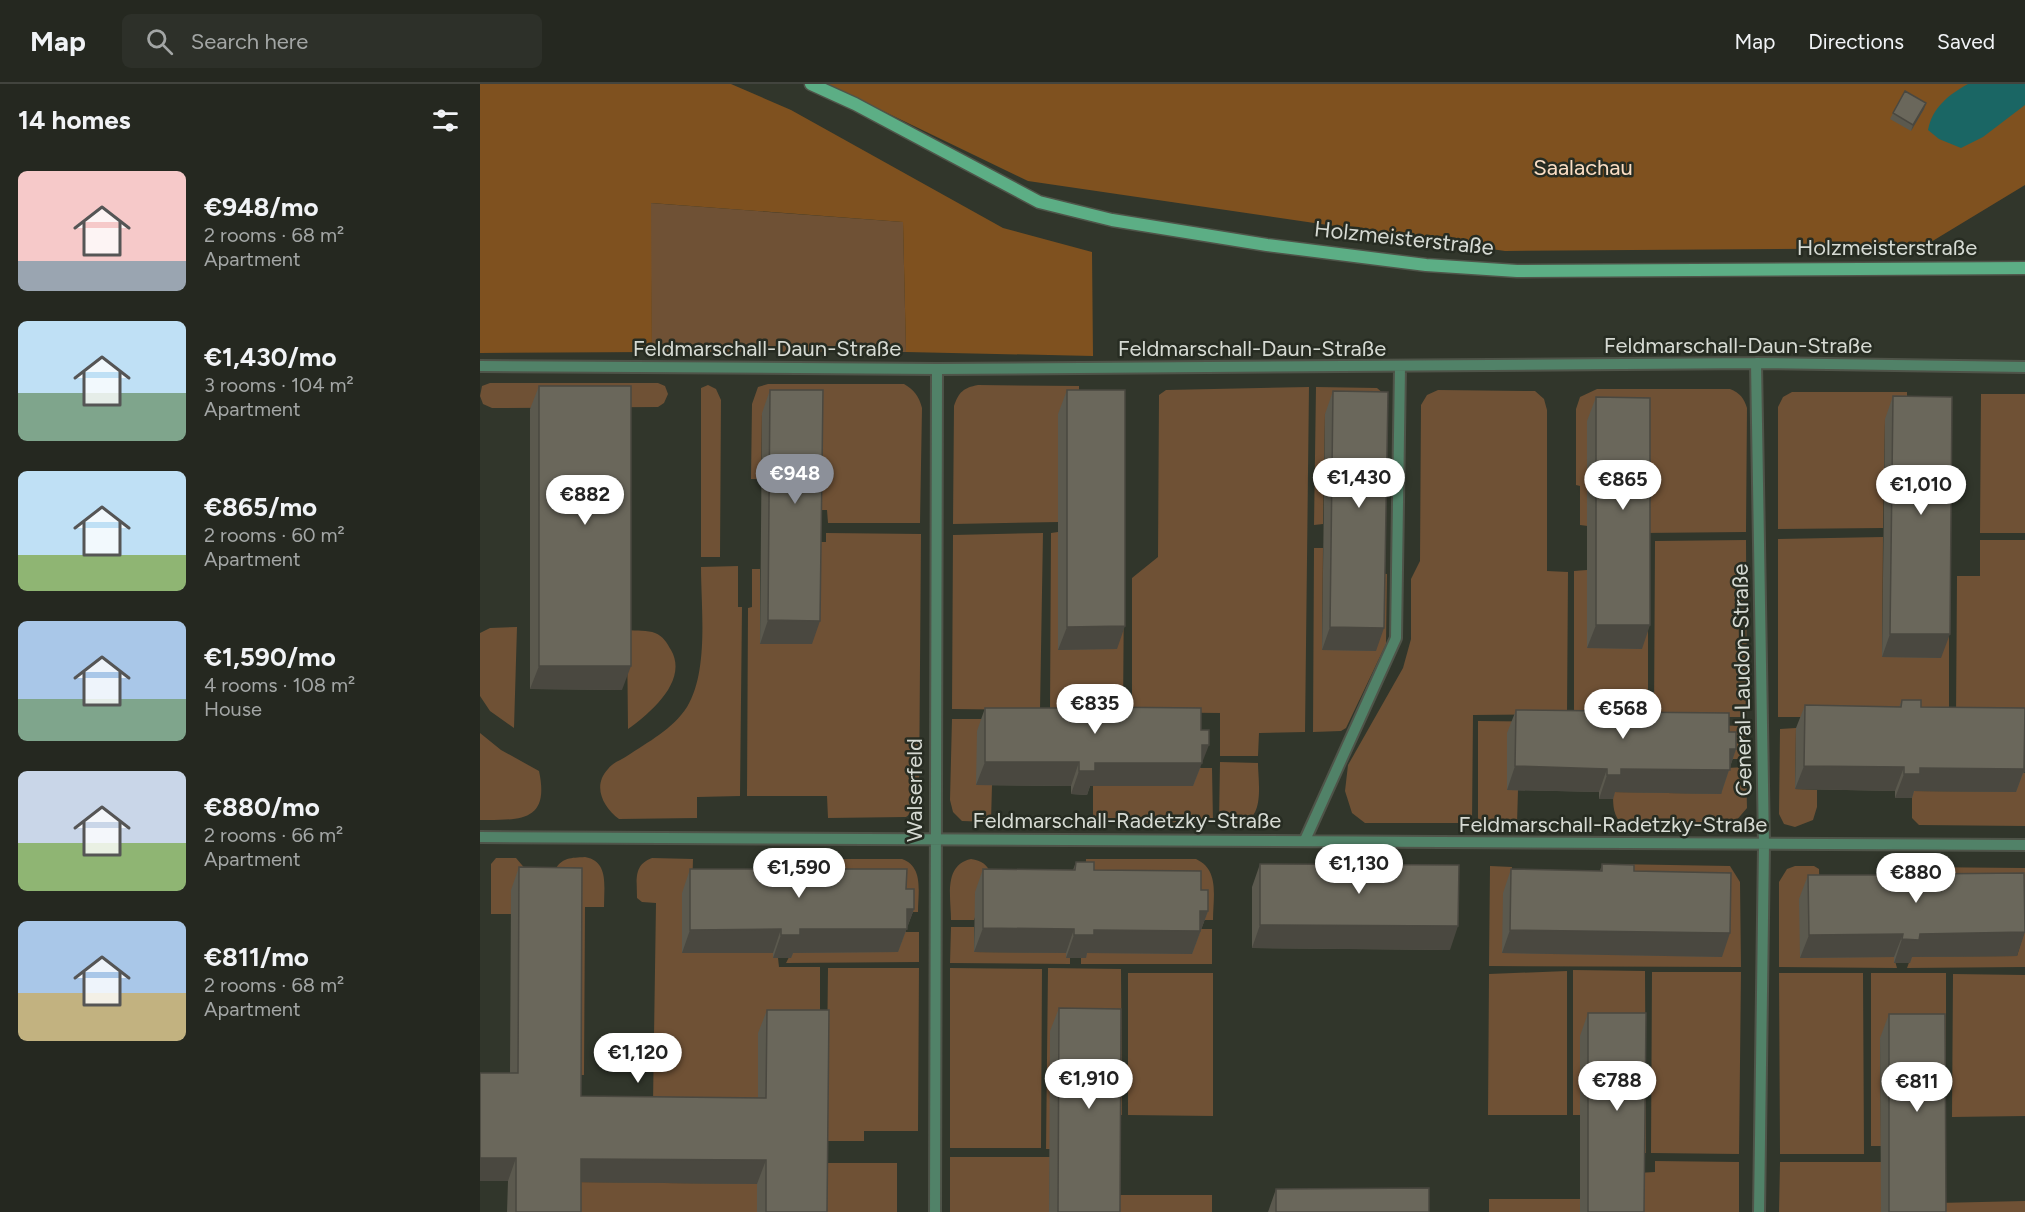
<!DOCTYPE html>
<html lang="en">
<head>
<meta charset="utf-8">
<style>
  :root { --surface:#252820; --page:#2d3029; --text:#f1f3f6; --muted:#a3a6a5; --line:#42443e; --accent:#8c9099 }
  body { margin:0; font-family:Figtree,sans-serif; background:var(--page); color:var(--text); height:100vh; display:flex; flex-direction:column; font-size:22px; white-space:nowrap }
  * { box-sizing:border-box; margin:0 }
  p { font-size:20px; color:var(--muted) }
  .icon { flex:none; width:33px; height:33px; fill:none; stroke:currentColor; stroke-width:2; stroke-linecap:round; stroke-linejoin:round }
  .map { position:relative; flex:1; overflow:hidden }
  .side { display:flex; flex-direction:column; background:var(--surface); width:480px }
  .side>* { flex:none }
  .price { position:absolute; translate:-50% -51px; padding:0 14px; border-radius:21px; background:#fff; color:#222; font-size:20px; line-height:39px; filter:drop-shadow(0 2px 3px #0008) }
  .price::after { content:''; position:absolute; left:50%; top:36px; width:18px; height:14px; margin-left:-9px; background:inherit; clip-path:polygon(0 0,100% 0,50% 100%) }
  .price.on { background:var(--accent); color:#fff }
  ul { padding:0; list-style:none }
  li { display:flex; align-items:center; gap:18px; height:150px; padding:0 18px }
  li span { display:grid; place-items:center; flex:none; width:168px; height:120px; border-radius:9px; color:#555 }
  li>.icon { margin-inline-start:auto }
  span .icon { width:72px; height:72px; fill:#fffc; stroke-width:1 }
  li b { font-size:26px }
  h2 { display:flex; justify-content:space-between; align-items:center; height:72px; padding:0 18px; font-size:26px }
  header { display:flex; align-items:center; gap:36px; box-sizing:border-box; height:84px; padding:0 30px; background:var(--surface); border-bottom:2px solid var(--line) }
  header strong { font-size:28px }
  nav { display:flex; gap:33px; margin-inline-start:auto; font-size:21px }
  .search { width:420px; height:54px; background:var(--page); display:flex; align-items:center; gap:15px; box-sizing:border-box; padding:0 21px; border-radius:9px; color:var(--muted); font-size:22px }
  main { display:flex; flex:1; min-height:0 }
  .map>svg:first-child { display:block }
  .green { fill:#6f5135 }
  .forest { fill:#7f511f }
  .water { fill:#1a6664 }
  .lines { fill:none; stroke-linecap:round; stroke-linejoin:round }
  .lane-casing { stroke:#4f5449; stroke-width:14 }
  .secondary-casing { stroke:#4f5449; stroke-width:15 }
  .lane { stroke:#518268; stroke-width:10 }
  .secondary { stroke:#5cae85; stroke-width:12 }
  .wall { fill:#5b594e }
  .shaded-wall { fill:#4a4840 }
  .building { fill:#6a675b; stroke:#4a4840; stroke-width:1.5 }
  .labels { text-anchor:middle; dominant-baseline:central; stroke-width:5; stroke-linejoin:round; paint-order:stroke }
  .park-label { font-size:22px; fill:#fbdec4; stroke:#272c22 }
  .street-label { font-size:22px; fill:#d6dad3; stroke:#272c22 }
</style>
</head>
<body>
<header>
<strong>Map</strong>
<div class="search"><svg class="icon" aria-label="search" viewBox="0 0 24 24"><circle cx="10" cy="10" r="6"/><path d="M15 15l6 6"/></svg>Search here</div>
<nav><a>Map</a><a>Directions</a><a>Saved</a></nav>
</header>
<main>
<section class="side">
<h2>14 homes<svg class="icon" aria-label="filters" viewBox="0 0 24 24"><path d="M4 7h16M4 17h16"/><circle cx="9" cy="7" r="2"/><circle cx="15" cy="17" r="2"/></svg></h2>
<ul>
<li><span style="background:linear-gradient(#f6c9c9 75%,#9aa5b1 0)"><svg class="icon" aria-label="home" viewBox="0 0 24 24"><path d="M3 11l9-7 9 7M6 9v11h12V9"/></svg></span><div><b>€948/mo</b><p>2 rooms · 68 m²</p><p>Apartment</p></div></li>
<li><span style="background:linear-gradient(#bfe0f5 60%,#7fa58c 0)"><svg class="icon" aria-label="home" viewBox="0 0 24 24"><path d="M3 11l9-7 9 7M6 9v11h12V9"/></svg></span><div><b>€1,430/mo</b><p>3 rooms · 104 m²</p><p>Apartment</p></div></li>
<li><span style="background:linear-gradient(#bfe0f5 70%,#8fb573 0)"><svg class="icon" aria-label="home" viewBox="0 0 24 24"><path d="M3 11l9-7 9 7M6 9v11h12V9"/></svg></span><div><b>€865/mo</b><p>2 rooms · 60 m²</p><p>Apartment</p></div></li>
<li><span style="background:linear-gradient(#a9c7e8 65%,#7fa58c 0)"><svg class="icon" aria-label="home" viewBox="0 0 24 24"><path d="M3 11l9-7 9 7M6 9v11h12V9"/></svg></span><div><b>€1,590/mo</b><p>4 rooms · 108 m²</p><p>House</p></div></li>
<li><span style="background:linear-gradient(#c9d6e8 60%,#8fb573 0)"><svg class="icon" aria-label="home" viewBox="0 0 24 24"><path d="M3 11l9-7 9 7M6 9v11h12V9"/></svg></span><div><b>€880/mo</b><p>2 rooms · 66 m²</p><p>Apartment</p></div></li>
<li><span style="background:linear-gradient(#a9c7e8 60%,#c2b280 0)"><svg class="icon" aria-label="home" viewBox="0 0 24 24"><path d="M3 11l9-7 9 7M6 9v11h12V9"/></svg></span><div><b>€811/mo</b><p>2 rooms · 68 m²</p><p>Apartment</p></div></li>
</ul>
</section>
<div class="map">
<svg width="1545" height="1128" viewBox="0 0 1545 1128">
  <rect width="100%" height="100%" fill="#31362b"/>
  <path class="green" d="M170 119 423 138 426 268H172Z
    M10 299H178L185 302 188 310 184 319 178 323 12 324 3 320 0 312 2 302Z
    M288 300H424C434 306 439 312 442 324L440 439H348L347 426H333L282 329 281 395H271L272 320 278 303Z
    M228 301 236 305 241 316 240 473H221V304Z
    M498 301 599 302V330L579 438 473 440 474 322C479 308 483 304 498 301Z
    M829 303 825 648 779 649 778 672H740V629L652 628V494L678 473 679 311 686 306Z
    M836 303 897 304 904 310 845 330 843 440 834 441Z
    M1117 305H1250C1260 309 1264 314 1267 324L1266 448 1162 449 1100 441V402L1096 401V325L1100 313Z
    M958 306 1055 307 1064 315 1067 326V487L1088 488 1087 630 993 631 992 739H885L872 729 865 707 868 681 923 584 931 555V495L940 477 941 321 947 311Z
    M1312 308H1427V336H1405L1403 444 1298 445V323L1303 313Z
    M1501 310H1545V449H1500Z
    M578 448 644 504 643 629 570 628 571 449Z
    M346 449 441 450 439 715 434 727 426 733 348 734 347 712H267L268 524 272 523V485H280V559L333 458H346Z
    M563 449 560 626 472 625 473 451Z
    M1403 453 1402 573 1469 492V633H1298V455Z
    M1266 456 1267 633H1174L1175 457Z
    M1500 456H1545V634L1476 633 1477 492H1500Z
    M834 464H843L842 566 897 489 907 490 906 560 866 644 861 647 833 648Z
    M1168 464V632L1094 631V487L1107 486V564Z
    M258 482V523H262L260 712 217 713V734L139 735C123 723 112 702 128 685 132 679 141 676 147 672 168 658 193 645 207 623 229 587 221 524 221 483Z
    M37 543 34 644 10 627 0 612V549L10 544Z
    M147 546C156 547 168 546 175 549 183 552 187 559 191 566 209 597 169 630 148 645Z
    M472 635H591L497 701H512L511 738 482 737 473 728 470 716Z
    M998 637 1118 638 1038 706 1037 740H998Z
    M1132 639 1266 642V675H1247Z
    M1316 644 1315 705 1337 706V723L1333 736 1315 743 1304 740 1299 730 1300 645Z
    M0 649 21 666 59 687C70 738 40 736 0 736Z
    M740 678 778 679C778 695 785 733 763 738 756 740 747 738 739 738Z
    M1266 683 1267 724 1255 738 1143 741C1133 732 1133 722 1133 708L1241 710 1247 684Z
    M713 684H732L733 738 613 739V702H713Z
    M1536 689H1545V742L1439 741 1432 734V707L1536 708Z
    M105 773C129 777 124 802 124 823H105L104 991H92L75 786C82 773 91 774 105 773Z
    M16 774H36L47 787 31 807V830H11V780Z
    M172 774 213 775 212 809 293 869V874H298L299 883H340V950L278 1037 173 1019 176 819 162 818 157 814C157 796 153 781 172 774Z
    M343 775H422C444 783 438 808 438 828H418L343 808Z
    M491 775C502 777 507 780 511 790L494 836H471C471 814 463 781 491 775Z
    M606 775H716C740 786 733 813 733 836H720L605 801Z
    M1132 780 1250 782 1260 798 1261 883 1009 882 1010 782 1032 783 1031 809 1132 804Z
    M1315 782H1334L1339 785 1340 814 1414 873 1417 884 1299 883V798L1307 785Z
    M1431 783 1545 784V840L1431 813Z
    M471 843H494V868L586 869V874H590V880L470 879Z
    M720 845H732V880H601V874H605V869Z
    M1545 845V883L1427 884 1431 873 1537 872Z
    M418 848H439V878L306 879 311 869Z
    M348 884H439L438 1047H384V1057H346Z
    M470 884 562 885 561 1064H470Z
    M568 884 641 885 642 1031H632L570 1065H566Z
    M1093 886 1165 887 1166 1069H1157L1100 1031H1093Z
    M1087 887V1031H1008L1009 890Z
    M1172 888H1261L1259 1070 1171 1069Z
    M648 889H733V1032L648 1031Z
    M1299 889H1383L1384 1070H1300Z
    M1391 889H1466V1033H1457L1400 954 1401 1062H1391Z
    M1473 890 1545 891V1032L1472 1033Z
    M470 1073H570L569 1128H470Z
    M1175 1077 1259 1078V1128H1156L1157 1089 1175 1088Z
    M1300 1078H1401V1128H1299Z
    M339 1079H417V1128H339Z
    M93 1098 277 1100V1128H93Z
    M632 1111H732V1128H631Z
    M1009 1115H1100V1128H1009Z
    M1545 1117V1128H1457V1119Z"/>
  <path class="forest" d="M0 0H251L311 26 523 144 612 168 613 272 426 268 423 138 171 119 172 268 0 269Z
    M347 0H1545V101L1441 164 1025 167 548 97Z"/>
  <path class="water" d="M1488 0H1545V21L1503 53 1481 64 1459 55 1448 46C1452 24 1468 11 1488 0Z"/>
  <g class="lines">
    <g class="lane-casing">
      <path id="lane" d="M1276 279 1284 761 1279 1128
        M0 282 457 285 1276 279 1545 283
        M0 753 1545 761
        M825 756 916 554 920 283
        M455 1128 457 285"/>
    </g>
    <g class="secondary-casing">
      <path id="secondary" d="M331 0 375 20 559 118 632 136 787 161 946 181 1037 187 1545 184"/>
    </g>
    <use href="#lane" class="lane"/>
    <use href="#secondary" class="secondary"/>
  </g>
  <path class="wall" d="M1446 19 1444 25 1431 47 1410 35 1413 29Z
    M59 302 142 606 50 605V325Z
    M290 306 332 560H280L282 329Z
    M587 306 637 565 578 566V330Z
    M853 307 896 567 842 566 845 330Z
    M1413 312 1461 574 1402 573 1405 335Z
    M1116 313 1162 565 1107 564V337Z
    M1422 616 1441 623 1545 624V688L1543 689 1536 708 1434 707 1432 714H1415V707L1315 705 1316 644 1325 621 1419 623Z
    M600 617 614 623 721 684H720L713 702H610L607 711 591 710V702L496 701 497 647 505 624H598Z
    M1127 620 1140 628 1249 648 1256 665 1241 710 1135 708 1133 715H1119V708L1027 706V649L1036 626 1124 627Z
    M300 778 319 785 426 805 434 825 418 868 313 869 311 874H293V869H202V809L210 785H298Z
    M596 778 614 786 721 806 728 827 712 870 607 869 606 874H586V869L494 868 495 808 503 785 593 786Z
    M780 780 970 866 772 864V803Z
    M1122 780 1154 787 1242 873 1022 869 1023 809 1031 785 1120 787Z
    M39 783 101 1012 278 1014V949L287 926 347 1128H277V1100L101 1098V1128H27L28 1097H0V989H30L31 806Z
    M1423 783 1439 790 1537 872 1432 873 1430 879H1414V873L1320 874 1319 815 1328 791H1420Z
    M579 924 640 1128H569L570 947Z
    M1108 929 1164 1128H1100V952Z
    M1409 930 1466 1128H1401L1400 954Z
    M796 1105 949 1128H788Z"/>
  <path class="shaded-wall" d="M1446 19 1444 25 1431 47 1433 41Z
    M288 536 340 537 332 560H280Z
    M1116 541H1170L1162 565 1107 564Z
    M645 542 637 565 578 566 587 543Z
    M850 543 904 544 896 567 842 566Z
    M1410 550H1470L1461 574 1402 573Z
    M59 582H151L142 606 50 605Z
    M722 661H729L713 702H610L607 711 591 710 599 687 615 679Z
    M1250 665H1256L1241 710 1135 708 1133 715H1119L1127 691 1141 685Z
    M1545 665V688L1543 689 1536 708 1434 707 1432 714H1415L1424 690 1440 684Z
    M505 678H599L591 702 496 701Z
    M1035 682 1127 685 1119 708 1027 706Z
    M1324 682 1424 683 1415 707 1315 705Z
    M427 825H434L418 868 313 869 311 874H293L301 851 320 845Z
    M720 827H728L712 870 607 869 606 874H586L594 851 614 846Z
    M780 841 978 842 970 866 772 864Z
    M503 844 594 845 586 869 494 868Z
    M301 845 293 869H202L210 846Z
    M1030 846 1250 849 1242 873 1022 869Z
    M1545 848 1537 872 1432 873 1430 879H1414L1422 855 1440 850Z
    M1423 850 1414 873 1320 874 1329 851Z
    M0 1074H36L28 1097H0Z
    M101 1075 286 1076 277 1100 93 1098Z"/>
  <path class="building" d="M1425 7 1446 19 1433 41 1413 29Z
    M59 302H151V582H59Z
    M290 306H343L340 537 288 536Z
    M587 306H645V542L587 543Z
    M853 307 908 308 904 544 850 543Z
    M1413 312 1472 313 1470 550H1410Z
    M1116 313 1170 314V541H1116Z
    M1422 616H1441V623L1545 624 1544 685 1440 684V690H1424V683L1324 682 1325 621 1421 623Z
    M600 617H614V623L721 624V646H729V661H722V679H615V687H599V678H505V624H600Z
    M1127 620H1140V628L1249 629V648H1256V665H1250V686L1141 685V691H1127V685L1035 682 1036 626 1127 627Z
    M319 777V785H427L426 805H434V825H427V845H320V851H301V845L210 846V785H301L300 778Z
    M596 778H614V786L721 787V806H728V827H720V847L614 846V851H594V845L503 844V785L595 786Z
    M780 780 979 781 978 842 780 841Z
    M1122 780 1154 781V787L1251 789 1250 849 1030 846 1031 785 1122 787Z
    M39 783 102 784 101 1012 286 1014 287 926H349L347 1128H286V1076L101 1075V1128H36V1074H0V989H38Z
    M1423 783H1439V790L1544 789 1545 848 1440 850 1439 856 1422 855 1423 850 1329 851 1328 791H1423Z
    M579 924 641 925 640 1128H578Z
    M1108 929H1166L1164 1128H1108Z
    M1409 930H1465L1466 1128H1409Z
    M949 1104V1128H796V1105Z"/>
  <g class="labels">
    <g class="park-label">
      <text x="1103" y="83">Saalachau</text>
    </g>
    <g class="street-label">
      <text transform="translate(924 154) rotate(6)">Holzmeisterstraße</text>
      <text x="1407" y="163">Holzmeisterstraße</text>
      <text x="1258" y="261">Feldmarschall-Daun-Straße</text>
      <text x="287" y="264">Feldmarschall-Daun-Straße</text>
      <text x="772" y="264">Feldmarschall-Daun-Straße</text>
      <text transform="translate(1262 596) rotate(-91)">General-Laudon-Straße</text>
      <text transform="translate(434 706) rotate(-90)">Walserfeld</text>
      <text x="647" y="736">Feldmarschall-Radetzky-Straße</text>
      <text x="1133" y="740">Feldmarschall-Radetzky-Straße</text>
    </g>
  </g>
</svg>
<b class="price on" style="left:315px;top:421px">€948</b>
<b class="price" style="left:879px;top:425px">€1,430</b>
<b class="price" style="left:1143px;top:427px">€865</b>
<b class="price" style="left:1441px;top:432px">€1,010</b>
<b class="price" style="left:105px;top:442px">€882</b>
<b class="price" style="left:615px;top:651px">€835</b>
<b class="price" style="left:1143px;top:656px">€568</b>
<b class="price" style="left:879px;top:811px">€1,130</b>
<b class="price" style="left:319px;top:815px">€1,590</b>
<b class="price" style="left:1436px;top:820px">€880</b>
<b class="price" style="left:158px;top:1000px">€1,120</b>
<b class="price" style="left:609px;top:1026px">€1,910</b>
<b class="price" style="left:1137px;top:1028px">€788</b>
<b class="price" style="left:1437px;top:1029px">€811</b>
</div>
</main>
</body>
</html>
